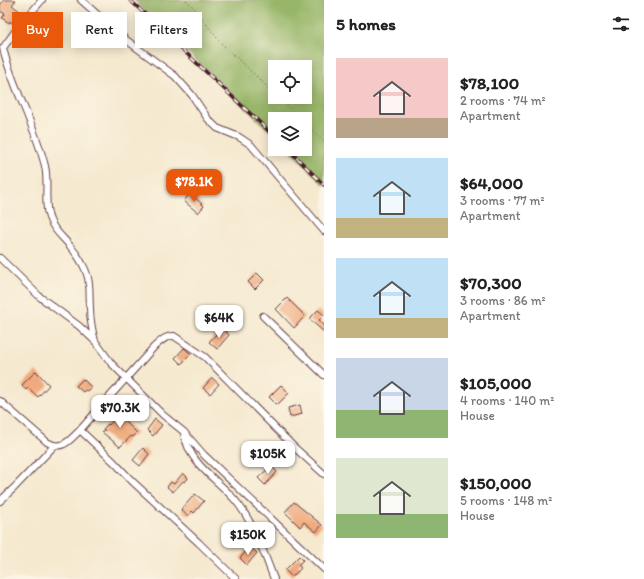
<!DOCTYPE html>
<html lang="en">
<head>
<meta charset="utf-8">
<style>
  :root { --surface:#fff; --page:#f6f6f6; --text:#222; --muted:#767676; --accent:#ea580c }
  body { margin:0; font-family:Itim,sans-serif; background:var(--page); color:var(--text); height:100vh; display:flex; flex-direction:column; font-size:15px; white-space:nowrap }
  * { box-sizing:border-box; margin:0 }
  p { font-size:13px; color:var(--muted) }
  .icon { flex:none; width:22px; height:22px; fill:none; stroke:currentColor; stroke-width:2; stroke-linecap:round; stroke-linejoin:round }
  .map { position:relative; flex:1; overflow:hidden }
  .drawer { display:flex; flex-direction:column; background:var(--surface); width:320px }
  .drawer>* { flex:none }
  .guide { position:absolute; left:12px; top:12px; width:252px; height:36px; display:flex; gap:8px }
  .controls { position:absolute; left:268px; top:60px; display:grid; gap:8px }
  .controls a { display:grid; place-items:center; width:44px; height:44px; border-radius:0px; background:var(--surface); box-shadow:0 2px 10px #0003; font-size:20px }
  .price { position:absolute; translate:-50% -34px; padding:0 9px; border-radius:8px; background:#fff; color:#222; font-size:13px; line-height:26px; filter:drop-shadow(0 1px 2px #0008) }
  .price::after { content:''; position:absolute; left:50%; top:24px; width:12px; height:9px; margin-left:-6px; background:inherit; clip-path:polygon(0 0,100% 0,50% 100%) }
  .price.current { background:var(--accent); color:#fff }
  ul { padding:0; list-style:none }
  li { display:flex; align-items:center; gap:12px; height:100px; padding:0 12px }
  li span { display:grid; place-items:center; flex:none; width:112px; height:80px; border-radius:0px; color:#555 }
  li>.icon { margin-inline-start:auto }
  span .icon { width:48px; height:48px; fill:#fffc; stroke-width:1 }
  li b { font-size:17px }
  h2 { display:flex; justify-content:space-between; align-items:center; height:48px; padding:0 12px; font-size:17px }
  .tag { padding:0 14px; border-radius:0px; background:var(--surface); box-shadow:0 2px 10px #0003; font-size:14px; line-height:36px }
  .tag.current { background:var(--accent); color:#fff }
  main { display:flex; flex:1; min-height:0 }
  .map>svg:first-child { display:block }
  .forest { fill:#98b669; stroke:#716a4a; fill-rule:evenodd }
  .building { fill:#efaa7e }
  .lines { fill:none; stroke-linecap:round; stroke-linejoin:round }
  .minor-casing { stroke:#643d44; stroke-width:8 }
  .path { stroke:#643d44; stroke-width:1; stroke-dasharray:1 3; stroke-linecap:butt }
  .minor { stroke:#fff; stroke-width:6 }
  .rail-casing { stroke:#4a1f2b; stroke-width:3.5 }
  .rail { stroke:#fcf5e5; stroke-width:2; stroke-dasharray:6; stroke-linecap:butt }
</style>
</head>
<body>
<main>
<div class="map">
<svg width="324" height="579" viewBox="0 0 324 579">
  <rect width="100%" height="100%" fill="#fcf5e5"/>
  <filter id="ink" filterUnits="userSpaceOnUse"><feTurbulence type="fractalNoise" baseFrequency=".025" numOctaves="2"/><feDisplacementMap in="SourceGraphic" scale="8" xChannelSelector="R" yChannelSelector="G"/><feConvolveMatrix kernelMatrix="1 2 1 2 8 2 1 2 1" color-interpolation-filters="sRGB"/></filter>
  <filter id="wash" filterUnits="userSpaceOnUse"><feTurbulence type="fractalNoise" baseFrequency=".012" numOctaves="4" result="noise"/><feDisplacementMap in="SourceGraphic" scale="16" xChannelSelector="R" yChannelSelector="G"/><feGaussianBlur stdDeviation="0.9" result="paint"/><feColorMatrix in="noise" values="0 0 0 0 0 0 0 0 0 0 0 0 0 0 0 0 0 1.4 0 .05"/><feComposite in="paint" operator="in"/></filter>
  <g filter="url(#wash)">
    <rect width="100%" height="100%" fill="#f5e9cf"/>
    <path class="forest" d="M134 0H324V185L289 149H305V119H275V136ZM275 67H305V97H275Z"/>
    <g id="blocks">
      <path class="building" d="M4 0H16L12 5 22 13 13 24 10 21 9 23 2 18 5 14 0 11V5Z
        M190 193 204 206 198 213 184 201Z
        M257 273 264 280 255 289 248 282Z
        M287 298 305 316 294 328 276 309Z
        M318 310 324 315 319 320 324 325V332L309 319Z
        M222 328 229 335 217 349 209 342Z
        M184 348 191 354 181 364 175 358Z
        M36 371 49 385 38 397 28 388 26 390 22 385Z
        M212 378 219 384 210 394 203 388Z
        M83 379 91 387 87 391 85 390 83 392 76 386Z
        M281 385 289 393 277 405 269 397Z
        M300 405 302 414 290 417 288 408Z
        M124 408 130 414 124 420 137 433 133 437 131 436 120 447 102 432 105 430 103 429 108 424 109 425Z
        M155 419 162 425 153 436 147 430Z
        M143 448 149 454 140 466 133 460Z
        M271 466 277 472 265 485 258 478Z
        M183 473 188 478 185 482 183 481 173 492 167 487 171 482 174 484Z
        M195 494 204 501 194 513 192 511 188 516 181 510Z
        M294 502 322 525 316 532 304 522 300 527 285 512Z
        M269 528 275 533 266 543 262 536Z
        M250 547 257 553 247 565 240 558Z
        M299 556 303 560 298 565 301 568 292 577 285 570Z"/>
    </g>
  </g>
  <g filter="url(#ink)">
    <use href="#blocks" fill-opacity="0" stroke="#643d44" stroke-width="1"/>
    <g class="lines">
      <g class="minor-casing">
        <path id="minor" d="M42 0 16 30 3 48C13 89 35 125 45 166 49 183 43 205 50 220 54 231 63 237 70 246 76 253 81 260 85 269 91 282 89 294 90 308 90 319 92 330 95 341
          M81 0 125 39 175 76 192 95 208 119 217 128 239 137 251 145 324 231
          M0 258 40 297 79 326 95 341 111 363 163 415 184 432 204 455 324 569
          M263 316 324 375
          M0 401 47 442C62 451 69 441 80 430L154 347C160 342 166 335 174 336L205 357 295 448 324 474
          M80 430 114 462 132 481 199 543 236 579
          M184 433C190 468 220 479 239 505 255 527 264 553 274 579
          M0 501 15 487 54 446"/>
      </g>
      <path class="path" d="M186 0 193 7 221 43 275 94
        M278 97 301 119
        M305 123 324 141"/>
      <use href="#minor" class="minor"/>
      <g class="rail-casing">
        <path id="rail" d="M130 0 275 137
          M288 149 324 185"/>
      </g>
      <use href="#rail" class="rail"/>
    </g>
  </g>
</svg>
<div class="controls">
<a><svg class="icon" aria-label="locate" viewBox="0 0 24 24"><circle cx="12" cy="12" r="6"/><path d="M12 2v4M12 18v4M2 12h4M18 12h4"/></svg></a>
<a><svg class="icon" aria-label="layers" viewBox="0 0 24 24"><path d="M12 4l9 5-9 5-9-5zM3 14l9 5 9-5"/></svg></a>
</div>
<b class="price current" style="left:194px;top:203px">$78.1K</b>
<b class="price" style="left:219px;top:339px">$64K</b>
<b class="price" style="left:120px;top:429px">$70.3K</b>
<b class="price" style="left:268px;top:475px">$105K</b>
<b class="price" style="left:248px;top:556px">$150K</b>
<div class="guide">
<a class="tag current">Buy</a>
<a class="tag">Rent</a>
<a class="tag">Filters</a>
</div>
</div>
<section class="drawer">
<h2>5 homes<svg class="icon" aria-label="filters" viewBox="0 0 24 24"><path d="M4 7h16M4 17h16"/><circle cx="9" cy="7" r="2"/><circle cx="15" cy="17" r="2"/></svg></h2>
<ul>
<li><span style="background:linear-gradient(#f6c9c9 75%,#b9a48a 0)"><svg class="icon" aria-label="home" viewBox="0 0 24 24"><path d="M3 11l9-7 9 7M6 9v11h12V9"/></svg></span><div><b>$78,100</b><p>2 rooms · 74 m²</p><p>Apartment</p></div></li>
<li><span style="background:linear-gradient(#bfe0f5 75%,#c2b280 0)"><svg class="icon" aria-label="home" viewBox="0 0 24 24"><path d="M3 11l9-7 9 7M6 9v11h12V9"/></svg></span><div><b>$64,000</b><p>3 rooms · 77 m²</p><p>Apartment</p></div></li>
<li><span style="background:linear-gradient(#bfe0f5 75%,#c2b280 0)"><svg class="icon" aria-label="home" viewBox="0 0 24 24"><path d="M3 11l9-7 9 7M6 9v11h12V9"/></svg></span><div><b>$70,300</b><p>3 rooms · 86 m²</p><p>Apartment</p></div></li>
<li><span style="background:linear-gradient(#c9d6e8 65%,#8fb573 0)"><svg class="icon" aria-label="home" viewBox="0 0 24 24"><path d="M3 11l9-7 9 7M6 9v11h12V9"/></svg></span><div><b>$105,000</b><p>4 rooms · 140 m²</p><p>House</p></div></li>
<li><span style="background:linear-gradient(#dfe7d0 70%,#8fb573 0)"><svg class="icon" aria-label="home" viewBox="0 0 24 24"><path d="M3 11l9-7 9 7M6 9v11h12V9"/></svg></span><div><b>$150,000</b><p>5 rooms · 148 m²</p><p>House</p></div></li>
</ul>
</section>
</main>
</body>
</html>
